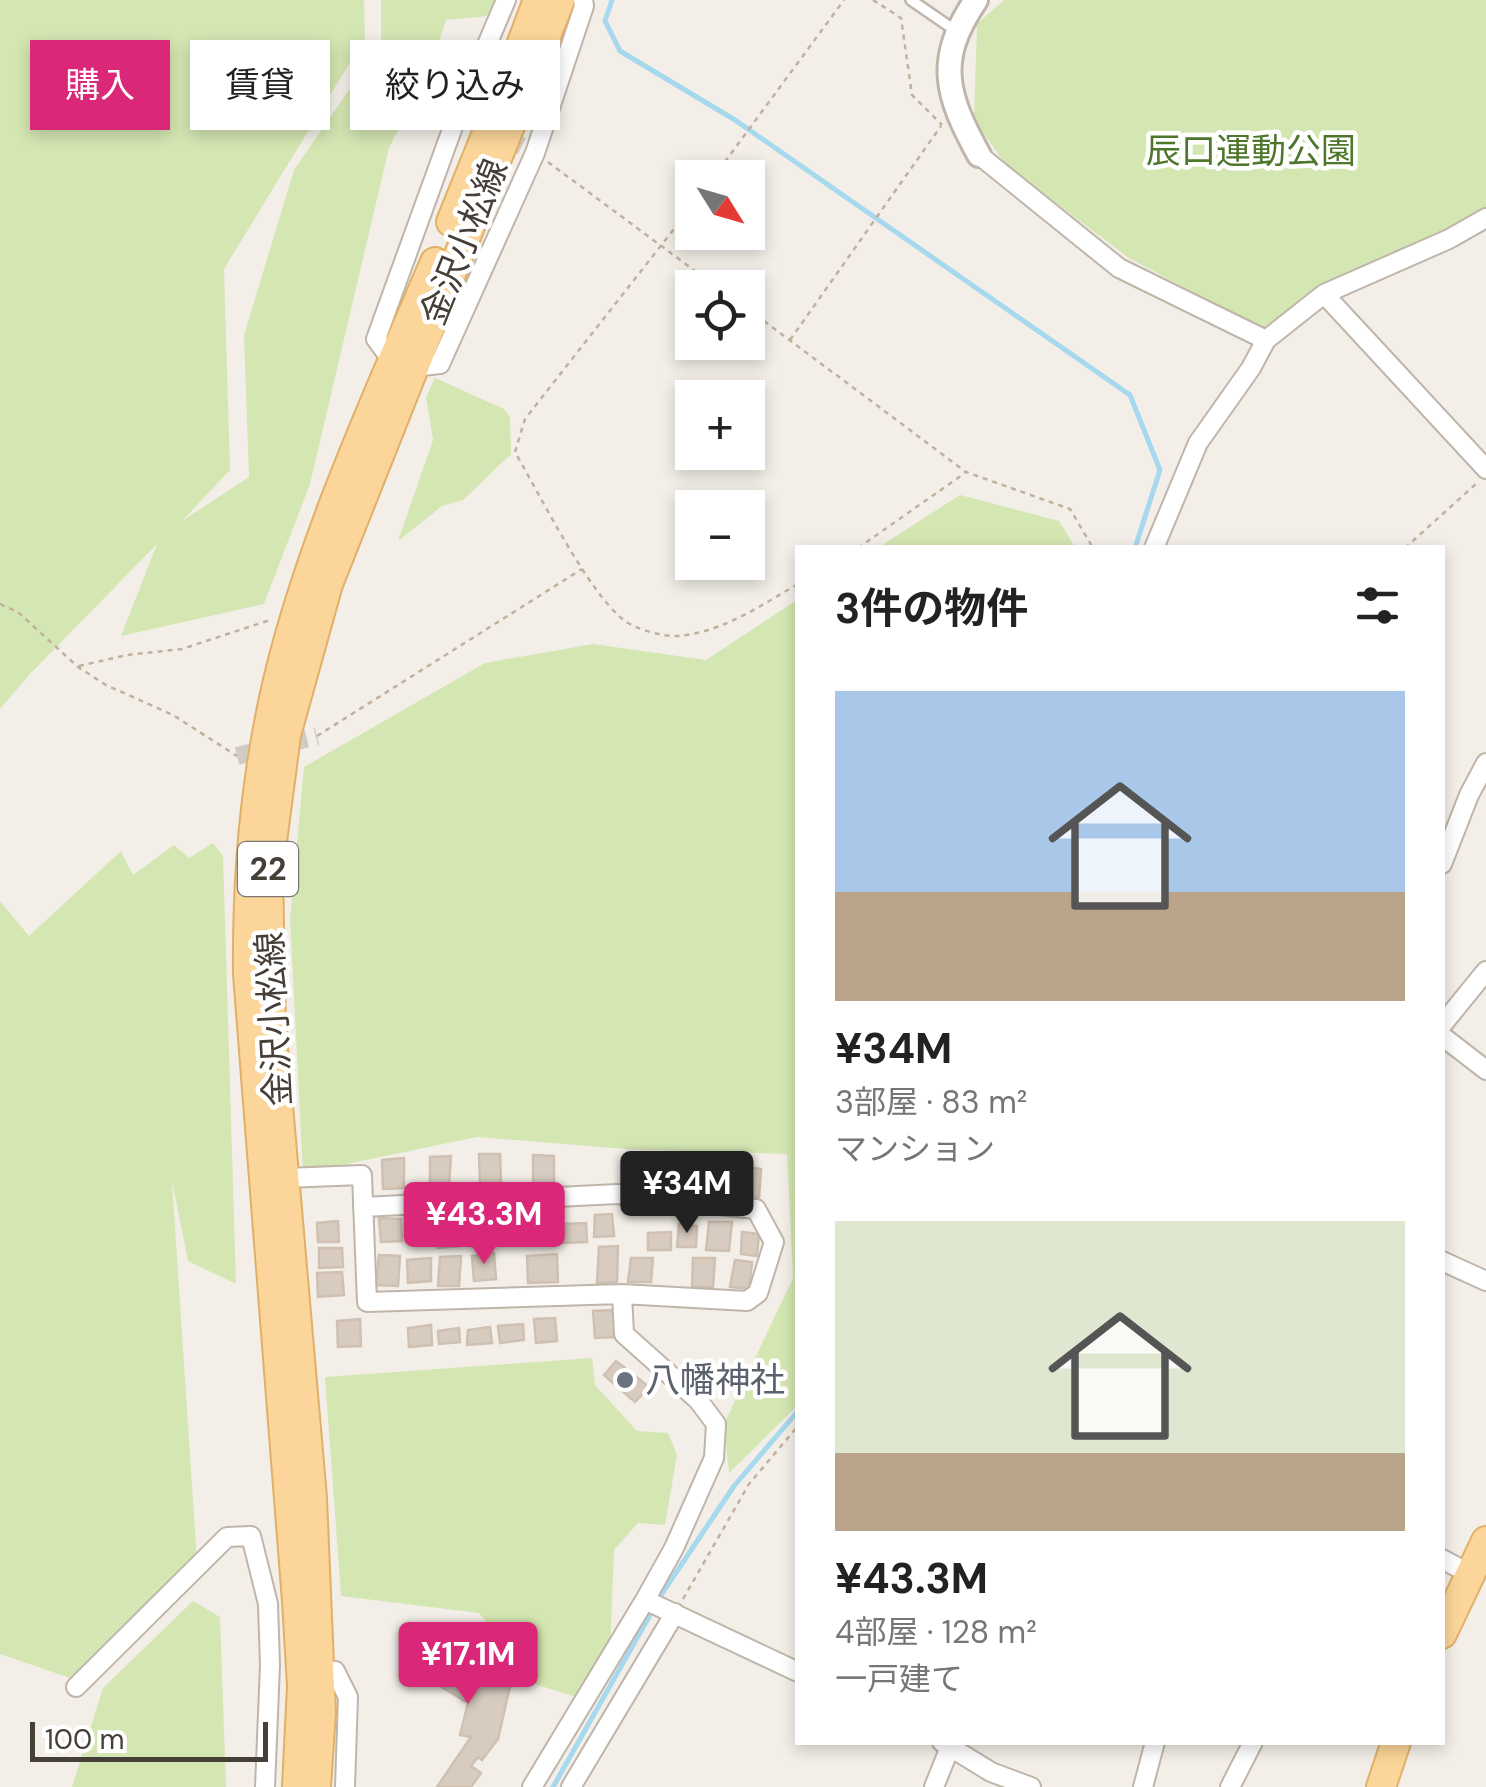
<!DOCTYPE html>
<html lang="ja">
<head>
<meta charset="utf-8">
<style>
  :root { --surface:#fff; --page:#f6f6f6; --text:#222; --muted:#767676; --accent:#db2777 }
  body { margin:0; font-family:"DM Sans","Noto Sans JP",sans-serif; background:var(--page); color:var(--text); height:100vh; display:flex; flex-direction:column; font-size:38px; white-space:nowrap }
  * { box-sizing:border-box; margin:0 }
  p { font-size:32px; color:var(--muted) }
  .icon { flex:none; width:55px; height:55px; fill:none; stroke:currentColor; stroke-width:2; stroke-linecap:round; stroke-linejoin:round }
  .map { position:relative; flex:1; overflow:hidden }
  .panel { position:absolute; left:795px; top:545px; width:650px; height:1200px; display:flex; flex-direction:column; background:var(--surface); border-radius:0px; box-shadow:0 5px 15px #0003 }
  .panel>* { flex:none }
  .hud { position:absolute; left:30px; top:40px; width:615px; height:90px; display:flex; gap:20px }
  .needle { width:65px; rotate:127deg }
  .tools { position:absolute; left:675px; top:160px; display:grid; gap:20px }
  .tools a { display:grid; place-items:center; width:90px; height:90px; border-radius:0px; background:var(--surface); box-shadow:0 5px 15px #0003; font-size:50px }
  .scale { position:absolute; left:30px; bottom:25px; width:238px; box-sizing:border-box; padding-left:10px; border:5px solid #463f37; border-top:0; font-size:28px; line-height:35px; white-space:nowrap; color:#463f37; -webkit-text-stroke:8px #fff; paint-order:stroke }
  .price { position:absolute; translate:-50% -85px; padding:0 22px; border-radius:10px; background:var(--accent); color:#fff; font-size:32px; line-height:65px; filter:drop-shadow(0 2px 5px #0008) }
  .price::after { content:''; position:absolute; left:50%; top:60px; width:30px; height:22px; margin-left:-15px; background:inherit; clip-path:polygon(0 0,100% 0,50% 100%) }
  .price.current { background:#222; color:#fff }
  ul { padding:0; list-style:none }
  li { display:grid; align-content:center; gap:20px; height:530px; padding:0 40px }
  li span { display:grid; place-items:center; height:310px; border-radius:0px; color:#555 }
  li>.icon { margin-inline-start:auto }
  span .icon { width:180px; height:180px; fill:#fffc; stroke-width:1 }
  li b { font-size:42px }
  h2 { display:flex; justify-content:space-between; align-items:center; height:120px; padding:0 40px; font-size:42px }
  .chip { padding:0 35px; border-radius:0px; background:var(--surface); box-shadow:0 5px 15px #0003; font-size:35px; line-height:90px }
  .chip.current { background:var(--accent); color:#fff }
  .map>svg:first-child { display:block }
  .green { fill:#d4e6b2 }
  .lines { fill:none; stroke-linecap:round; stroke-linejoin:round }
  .stream { stroke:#a6d8ee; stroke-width:5 }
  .building { fill:#d8ccc0; stroke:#cfc0b1; stroke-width:2.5 }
  .minor-tunnel { stroke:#d0ccc5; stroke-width:18; stroke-dasharray:18 9; stroke-linecap:butt }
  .service-casing { stroke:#bfb5aa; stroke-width:14 }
  .minor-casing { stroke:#bfb5aa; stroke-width:22 }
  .tertiary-casing { stroke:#bfb5aa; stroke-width:28 }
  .primary-casing { stroke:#e1b068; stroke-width:32 }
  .path { stroke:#c0b09c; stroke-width:2.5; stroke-dasharray:5 5; stroke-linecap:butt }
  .service { stroke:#fff; stroke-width:9 }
  .minor { stroke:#fff; stroke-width:18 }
  .tertiary { stroke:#fff; stroke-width:22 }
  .primary { stroke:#fbd599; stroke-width:28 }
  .worship-dot { fill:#6b7280; stroke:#fff; stroke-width:4 }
  .labels { text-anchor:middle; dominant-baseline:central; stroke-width:9; stroke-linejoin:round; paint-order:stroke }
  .shield { fill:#fff; stroke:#7e7973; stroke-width:2.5 }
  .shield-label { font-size:32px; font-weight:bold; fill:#463f37 }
  .park-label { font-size:35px; fill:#4f772b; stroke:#fff }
  .street-label { font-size:35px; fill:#463f37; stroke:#fff }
  .worship-label { font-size:35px; fill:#5b616d; stroke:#fff; text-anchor:start }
</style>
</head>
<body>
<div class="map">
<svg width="1486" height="1787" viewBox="0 0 1486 1787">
  <rect width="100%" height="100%" fill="#f3efe8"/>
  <path class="green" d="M0 0H364L365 38 224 269 230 470 182 521 249 477 244 335 294 170 381 43V0H495L489 16 446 20 433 60 389 148 310 484 264 604 121 636 157 544 29 675 0 709Z
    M1004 0H1486V210L1451 232 1321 286 1262 329 1129 258 1007 166 974 120 977 24Z
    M435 378 504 409 510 417 511 454 463 500 442 506 398 541 433 440 426 397Z
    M960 495 1059 521 1075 547H879Z
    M797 600 798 1399 794 1409 729 1473 724 1424 793 1278 787 1154 626 1149 477 1137 303 1173 290 919 304 767 485 663 593 644 706 660Z
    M213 843 223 856 236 1284 188 1261 172 1181 198 1576 88 1684 0 1654V901L29 936 121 851 133 875 174 845 189 858Z
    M592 1358 595 1385 637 1431 668 1433 677 1455 665 1525 638 1523 614 1550 610 1651 577 1697 534 1684 479 1613 341 1596 325 1377Z
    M193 1601 220 1617 226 1787H72L103 1688Z"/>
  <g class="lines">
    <path class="stream" d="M612 0 605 21 620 51 735 120 1130 395 1160 470 1135 548
      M553 1787 663 1592 734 1486 798 1411"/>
  </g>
  <path class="building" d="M479 1154H500L501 1183 480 1184Z
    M533 1155 554 1156V1190L533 1191Z
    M451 1156 449 1185H430V1157Z
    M404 1158V1188L383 1189 382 1160Z
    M678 1163 702 1166 699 1185 674 1183Z
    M742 1166 761 1169 759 1197 739 1195Z
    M612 1214 614 1236 594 1237 595 1215Z
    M379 1218 401 1219 402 1241 381 1242Z
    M490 1218 489 1245 471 1246 470 1219Z
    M458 1219 459 1246 438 1248 437 1221Z
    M494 1220H521L523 1240H495Z
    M338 1221 339 1242H318L317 1223Z
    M556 1221V1243L529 1244 528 1222Z
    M709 1222H732L729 1251 706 1250Z
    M586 1223 587 1242 562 1243 561 1224Z
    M679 1224 697 1226 696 1247H677Z
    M671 1232V1250H648V1233Z
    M742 1232 759 1234 757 1256 741 1254Z
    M618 1246 617 1282 597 1283 599 1247Z
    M319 1248H342L343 1267 319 1268Z
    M494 1253 496 1279 474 1281 472 1256Z
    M557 1254 558 1282 528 1283 527 1256Z
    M379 1255 400 1256 398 1286 376 1285Z
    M461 1256 459 1286H438L440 1257Z
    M431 1258V1281L408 1283 407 1260Z
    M631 1258H653L651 1282H628Z
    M693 1258H715L713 1287H692Z
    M735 1260 752 1262 749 1289 730 1287Z
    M342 1272 344 1295 318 1297 317 1273Z
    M612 1310 616 1337 595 1338 593 1311Z
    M555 1318 557 1341 536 1343 534 1319Z
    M360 1319 361 1346 338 1347 337 1321Z
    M523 1324 524 1340 500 1343 498 1326Z
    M431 1325 432 1345 409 1347 408 1328Z
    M490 1327 492 1343 467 1345 468 1330Z
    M459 1328 460 1342 439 1344 438 1331Z
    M616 1361 649 1387 635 1402 604 1375Z
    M437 1640 510 1686 498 1739 482 1760 478 1757 471 1766 481 1773 471 1787H437L471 1737 460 1735 468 1703 415 1671Z"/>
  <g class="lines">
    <path class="minor-tunnel" d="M458 113 535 153
      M237 756 317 736"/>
    <g class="service-casing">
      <path id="service" d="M911 0 956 31"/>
    </g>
    <g class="minor-casing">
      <path id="minor" d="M979 155 1119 268 1266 340 1324 294 1449 239 1486 218
        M1324 294 1486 469
        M393 362 376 339 458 113 506 0
        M413 367 440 364 535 153 584 6 583 0
        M1154 548 1198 443 1251 368 1266 340
        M1442 864 1469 795 1486 763
        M1442 1025 1486 971
        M1442 1036 1486 1070
        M285 1178 362 1175 367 1302 622 1294 747 1301 758 1293 774 1242 756 1209 617 1194 363 1207
        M1442 1261 1486 1281
        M622 1294 624 1334 698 1400 716 1424 714 1458 674 1548 645 1600 798 1672
        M1442 1559 1470 1574
        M319 1669 335 1671 348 1697 345 1787
        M76 1687 227 1537 251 1536 268 1604 270 1665 265 1787
        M942 1742 991 1772 1031 1787
        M532 1787 645 1600
        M571 1787 675 1613
        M934 1787 952 1742
        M1143 1787 1155 1742
        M1230 1787 1253 1742"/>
    </g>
    <g class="tertiary-casing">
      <path id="tertiary" d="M976 0C935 60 946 95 979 155"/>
    </g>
    <g class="primary-casing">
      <path id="primary" d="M505 88 538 0
        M451 222 489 128
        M1442 1634 1486 1541
        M297 1787 302 1686 297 1601 248 974C247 882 254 793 273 703 304 556 376 400 435 262
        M316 1787 321 1712 312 1498 271 1025 268 872 286 735 328 584 560 0
        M1381 1787 1396 1742"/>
    </g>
    <path class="path" d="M873 0 901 18 912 95 942 125
      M427 97 443 106
      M548 162 718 288
      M713 178 844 0
      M692 206 525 419 515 452C540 495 588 593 625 621 636 629 663 637 677 636 721 633 760 606 798 584
      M748 309 966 472 1070 509 1093 548
      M790 340 941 126
      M858 548 965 473
      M1405 548 1477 483
      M0 604 18 612 78 667 106 685 173 715 237 756
      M79 666 127 655 182 649 270 620
      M317 736 582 569
      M683 1599 749 1484 798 1426"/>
    <use href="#service" class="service"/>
    <use href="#minor" class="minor"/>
    <use href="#tertiary" class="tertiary"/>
    <use href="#primary" class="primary"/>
  </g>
  <circle class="worship-dot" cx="625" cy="1380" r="10"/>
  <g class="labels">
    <rect class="shield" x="238" y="842" width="60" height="54" rx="8"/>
    <g class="shield-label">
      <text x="268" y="869">22</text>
    </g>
    <g class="park-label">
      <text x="1251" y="151">辰口運動公園</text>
    </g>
    <g class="street-label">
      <text transform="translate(464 242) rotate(-68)">金沢小松線</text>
      <text transform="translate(274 1019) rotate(-93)">金沢小松線</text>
    </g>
    <g class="worship-label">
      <text x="645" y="1380">八幡神社</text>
    </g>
  </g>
</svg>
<div class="tools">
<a><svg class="needle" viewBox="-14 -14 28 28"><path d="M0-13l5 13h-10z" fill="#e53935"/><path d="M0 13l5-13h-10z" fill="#767676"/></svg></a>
<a><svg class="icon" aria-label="locate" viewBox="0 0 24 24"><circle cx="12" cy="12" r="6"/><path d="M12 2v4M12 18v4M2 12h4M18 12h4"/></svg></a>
<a>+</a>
<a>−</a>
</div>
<div class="scale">100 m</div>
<b class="price current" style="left:687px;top:1236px">¥34M</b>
<b class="price" style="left:484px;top:1267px">¥43.3M</b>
<b class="price" style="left:468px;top:1707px">¥17.1M</b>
<div class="hud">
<a class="chip current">購入</a>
<a class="chip">賃貸</a>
<a class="chip">絞り込み</a>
</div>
<section class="panel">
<h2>3件の物件<svg class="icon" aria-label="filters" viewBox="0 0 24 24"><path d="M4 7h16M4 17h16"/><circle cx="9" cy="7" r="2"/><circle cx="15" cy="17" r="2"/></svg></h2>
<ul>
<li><span style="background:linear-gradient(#a9c7e8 65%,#b9a48a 0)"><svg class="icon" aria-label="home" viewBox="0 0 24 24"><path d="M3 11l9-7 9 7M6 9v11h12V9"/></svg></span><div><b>¥34M</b><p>3部屋 · 83 m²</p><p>マンション</p></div></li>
<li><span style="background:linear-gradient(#dfe7d0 75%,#b9a48a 0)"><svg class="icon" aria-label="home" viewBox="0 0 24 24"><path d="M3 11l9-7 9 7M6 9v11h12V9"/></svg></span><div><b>¥43.3M</b><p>4部屋 · 128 m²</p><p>一戸建て</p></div></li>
</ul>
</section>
</div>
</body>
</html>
